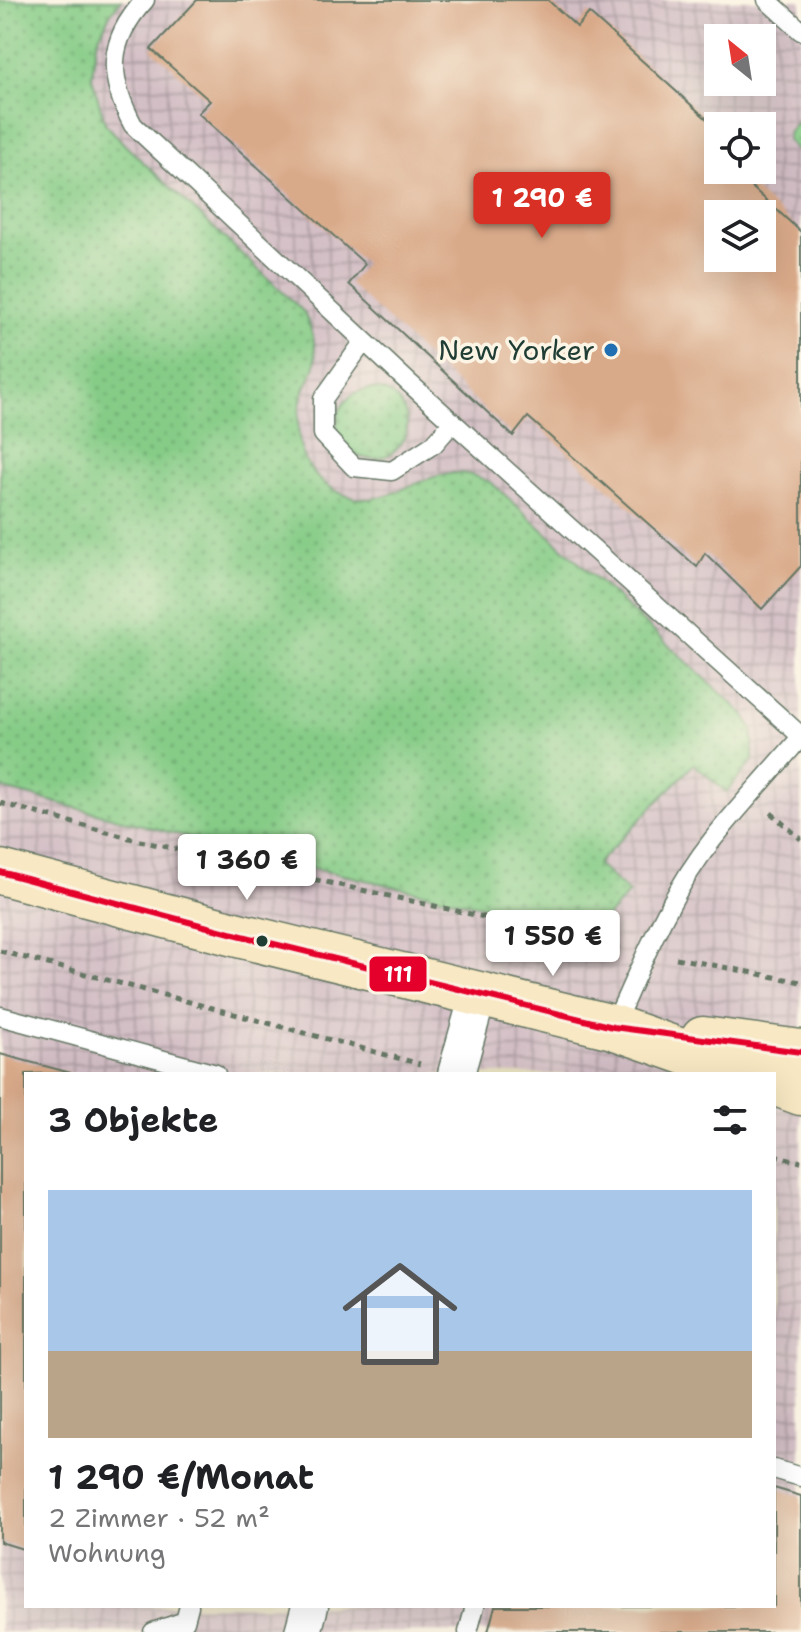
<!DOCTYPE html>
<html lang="de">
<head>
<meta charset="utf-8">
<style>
  :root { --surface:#fff; --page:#f6f6f6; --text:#202124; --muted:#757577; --accent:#d93025 }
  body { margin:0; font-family:"Shantell Sans",sans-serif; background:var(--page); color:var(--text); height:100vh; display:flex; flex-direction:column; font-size:30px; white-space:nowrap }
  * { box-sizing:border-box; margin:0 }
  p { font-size:26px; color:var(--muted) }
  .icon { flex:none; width:44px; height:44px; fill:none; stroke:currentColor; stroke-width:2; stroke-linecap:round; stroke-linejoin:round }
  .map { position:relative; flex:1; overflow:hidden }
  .panel { position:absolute; left:24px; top:1072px; width:752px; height:536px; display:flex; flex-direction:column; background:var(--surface); border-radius:0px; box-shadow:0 8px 32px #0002 }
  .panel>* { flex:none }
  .needle { width:52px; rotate:330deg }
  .tools { position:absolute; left:704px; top:24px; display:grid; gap:16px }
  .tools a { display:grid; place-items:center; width:72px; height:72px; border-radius:0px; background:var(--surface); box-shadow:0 8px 32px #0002; font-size:40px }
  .price { position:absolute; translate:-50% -68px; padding:0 18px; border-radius:8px; background:#fff; color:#222; font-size:26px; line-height:52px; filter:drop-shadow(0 2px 4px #0008) }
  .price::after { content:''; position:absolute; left:50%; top:48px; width:24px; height:18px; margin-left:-12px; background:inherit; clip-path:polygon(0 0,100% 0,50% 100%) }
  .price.on { background:var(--accent); color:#fff }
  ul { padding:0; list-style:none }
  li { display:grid; align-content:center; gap:16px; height:424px; padding:0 24px }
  li span { display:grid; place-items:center; height:248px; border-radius:0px; color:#555 }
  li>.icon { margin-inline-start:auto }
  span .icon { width:144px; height:144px; fill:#fffc; stroke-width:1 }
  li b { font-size:34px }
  h2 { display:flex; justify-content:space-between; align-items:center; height:96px; padding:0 24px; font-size:34px }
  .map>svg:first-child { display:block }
  .industrial { fill:url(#industrial-grid); fill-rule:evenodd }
  .grass { fill:url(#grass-dots); stroke:#52845e; stroke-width:2 }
  .building { fill:#d9aa8a; fill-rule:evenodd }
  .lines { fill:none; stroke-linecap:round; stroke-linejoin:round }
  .service-casing { stroke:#667765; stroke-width:21 }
  .minor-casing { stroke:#667765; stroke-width:39 }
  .secondary-casing { stroke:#667765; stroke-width:47 }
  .path { stroke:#667765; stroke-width:5; stroke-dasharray:6 6; stroke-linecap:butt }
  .service { stroke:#fff; stroke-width:18 }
  .minor { stroke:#fff; stroke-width:36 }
  .secondary { stroke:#f8e8c3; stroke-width:44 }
  .bus-1-casing { stroke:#fcf5e5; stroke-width:12 }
  .bus-1 { stroke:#e4002b; stroke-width:6 }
  .poi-dot { fill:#1f6fb2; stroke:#fcf5e5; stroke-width:3 }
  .bus-dot { fill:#1f3d34; stroke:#fcf5e5; stroke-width:3 }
  .labels { text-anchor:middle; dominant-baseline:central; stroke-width:7; stroke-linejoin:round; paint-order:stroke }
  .poi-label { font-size:28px; fill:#1f3d34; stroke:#fcf5e5; text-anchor:end }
  .line-badge { stroke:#fcf5e5; stroke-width:3 }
  .badge-label { font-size:22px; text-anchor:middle; font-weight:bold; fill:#fff }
</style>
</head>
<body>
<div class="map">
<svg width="801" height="1632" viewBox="0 0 801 1632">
  <defs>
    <pattern id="industrial-grid" width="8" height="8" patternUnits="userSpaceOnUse" patternTransform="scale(2)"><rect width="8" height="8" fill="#d2bdc5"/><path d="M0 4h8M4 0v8" fill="none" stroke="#aa9ba1"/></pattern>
    <pattern id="grass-dots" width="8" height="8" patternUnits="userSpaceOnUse" patternTransform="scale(2)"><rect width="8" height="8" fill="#86cc87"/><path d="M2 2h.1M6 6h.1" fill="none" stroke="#6da76f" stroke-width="1.8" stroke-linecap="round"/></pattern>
  </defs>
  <rect width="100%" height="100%" fill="#fcf5e5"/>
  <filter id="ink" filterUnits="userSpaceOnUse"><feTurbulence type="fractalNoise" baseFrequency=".0125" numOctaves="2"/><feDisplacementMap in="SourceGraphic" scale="16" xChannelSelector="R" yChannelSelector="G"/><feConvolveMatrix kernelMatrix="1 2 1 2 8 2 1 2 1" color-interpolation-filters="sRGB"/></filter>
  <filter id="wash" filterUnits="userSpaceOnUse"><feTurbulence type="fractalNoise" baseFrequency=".006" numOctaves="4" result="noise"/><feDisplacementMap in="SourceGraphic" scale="32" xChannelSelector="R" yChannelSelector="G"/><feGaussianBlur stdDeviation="1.8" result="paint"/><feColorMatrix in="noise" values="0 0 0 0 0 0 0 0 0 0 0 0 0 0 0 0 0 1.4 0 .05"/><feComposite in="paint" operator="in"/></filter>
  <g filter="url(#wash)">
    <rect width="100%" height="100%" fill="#e9e2c0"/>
    <path class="industrial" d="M0 0H801V1632H0ZM718 38H762V82H718ZM718 126H762V170H718ZM718 214H762V258H718ZM26 1074H774V1606H26Z"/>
    <path class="grass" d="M0 0H121L110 14 96 43 92 77 105 123 126 146 304 312C312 330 317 345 315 365 313 375 306 384 303 393 294 425 296 461 324 483 376 523 406 475 457 473 470 473 481 478 492 483L745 715 753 730V761L726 792 694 764 597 864 629 893 594 931 272 859 0 788Z
      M801 118V155L787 140 789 131Z
      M337 424a35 35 0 1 1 70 0a35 35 0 1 1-70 0Z"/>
    <g id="blocks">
      <path class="building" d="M197 0H548L577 27 589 13 718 129V170H756L744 180 801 232V566L762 609 705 553 697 567 528 417 513 436 349 284 365 264 198 113 210 101 151 49ZM718 214H762V258H718Z
        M0 1054 71 1073 26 1074V1550L0 1542Z
        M774 1488 801 1496V1632H488L495 1606H774Z"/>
    </g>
  </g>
  <g filter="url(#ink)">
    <use href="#blocks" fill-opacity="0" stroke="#667765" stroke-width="2"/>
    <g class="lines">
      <g class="service-casing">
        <path id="service" d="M145 0C106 42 108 78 133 125L407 381 801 736
          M767 0 801 31
          M364 341 323 399V434L354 467 392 471 434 444 453 422
          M0 1016 216 1074
          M613 1027C642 964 669 894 713 839 741 804 772 771 801 737
          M774 1469 801 1477
          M153 1632 185 1621 189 1606
          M468 1632 475 1606"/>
      </g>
      <g class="minor-casing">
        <path id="minor" d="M456 1074 478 995
          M303 1632 310 1606"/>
      </g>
      <g class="secondary-casing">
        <path id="secondary" d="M0 872 238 935 613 1027 747 1074
          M703 1039 801 1052
          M774 1083 801 1093"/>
      </g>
      <path class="path" d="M0 803 140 841 620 947
        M771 813 801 839
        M0 951 420 1064
        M676 958 801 982
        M774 1155 801 1162"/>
      <use href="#service" class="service"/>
      <use href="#minor" class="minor"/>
      <use href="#secondary" class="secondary"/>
      <g class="bus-1-casing">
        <path id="bus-1" d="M0 872 238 935 613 1027 801 1052"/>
      </g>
      <use href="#bus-1" class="bus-1"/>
    </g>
  </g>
  <circle class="poi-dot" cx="611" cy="350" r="8"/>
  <circle class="bus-dot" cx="262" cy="941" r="7"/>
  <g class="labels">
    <g class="poi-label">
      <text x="595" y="350">New Yorker</text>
    </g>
  </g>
  <rect class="line-badge" x="368" y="955" width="60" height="38" rx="8" fill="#e4002b"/>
  <g class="badge-label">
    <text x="398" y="982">111</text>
  </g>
</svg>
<div class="tools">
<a><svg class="needle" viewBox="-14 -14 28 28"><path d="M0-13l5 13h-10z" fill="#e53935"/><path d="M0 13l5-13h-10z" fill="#757577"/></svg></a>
<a><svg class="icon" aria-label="locate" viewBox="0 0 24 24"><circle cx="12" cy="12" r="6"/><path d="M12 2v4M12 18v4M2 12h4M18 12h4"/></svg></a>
<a><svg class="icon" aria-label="layers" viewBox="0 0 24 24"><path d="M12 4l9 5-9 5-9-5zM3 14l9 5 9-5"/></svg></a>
</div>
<b class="price on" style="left:542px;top:240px">1 290 €</b>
<b class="price" style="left:247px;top:902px">1 360 €</b>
<b class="price" style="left:553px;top:978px">1 550 €</b>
<section class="panel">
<h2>3 Objekte<svg class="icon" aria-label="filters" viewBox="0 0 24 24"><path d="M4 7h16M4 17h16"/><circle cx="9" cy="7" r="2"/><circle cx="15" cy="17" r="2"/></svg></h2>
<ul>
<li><span style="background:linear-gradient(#a9c7e8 65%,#b9a48a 0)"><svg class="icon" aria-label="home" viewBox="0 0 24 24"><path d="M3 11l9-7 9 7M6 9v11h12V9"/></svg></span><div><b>1 290 €/Monat</b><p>2 Zimmer · 52 m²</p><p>Wohnung</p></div></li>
</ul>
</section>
</div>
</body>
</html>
